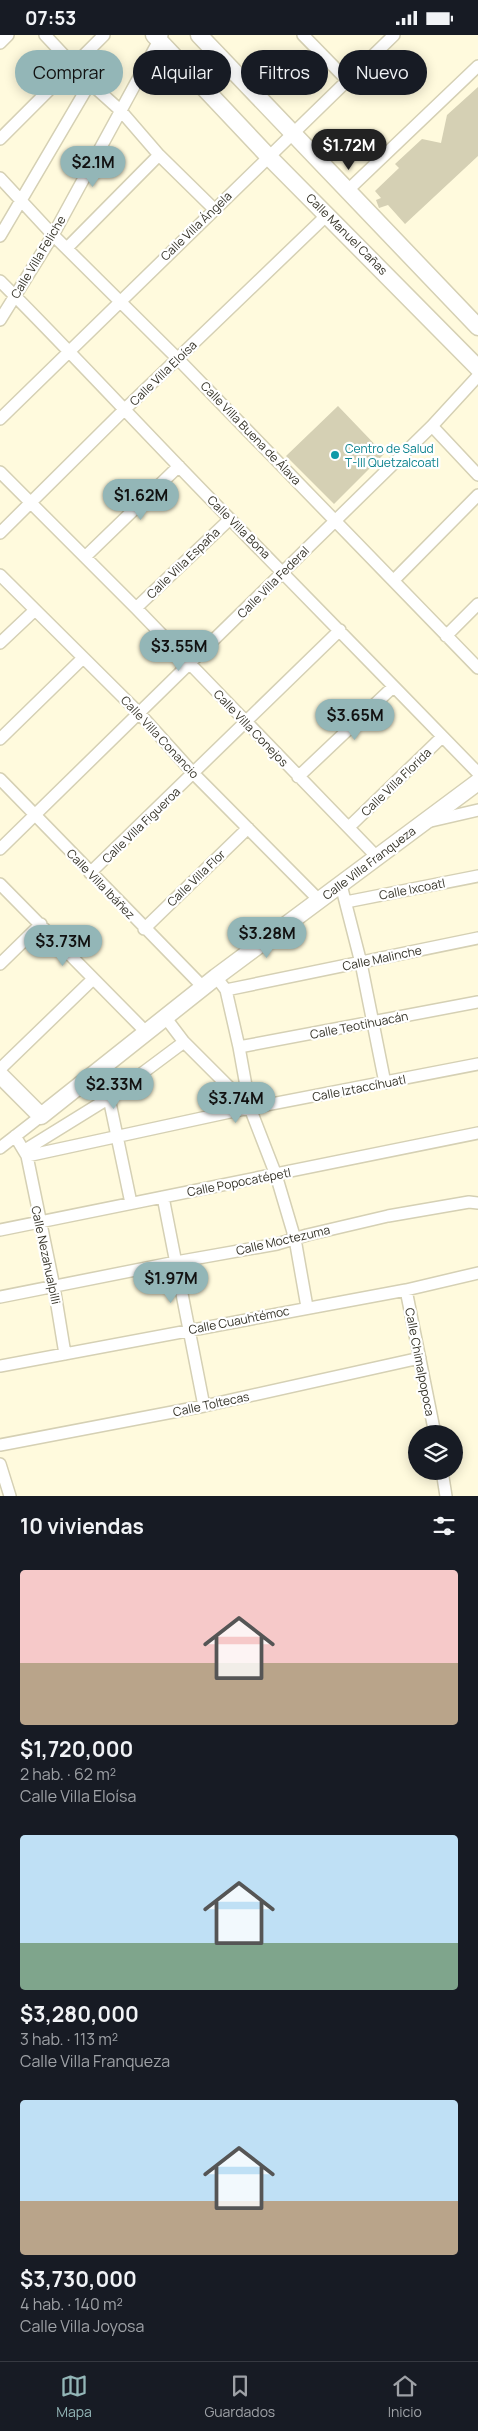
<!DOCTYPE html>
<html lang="es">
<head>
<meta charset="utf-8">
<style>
  :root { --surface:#171b24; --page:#242831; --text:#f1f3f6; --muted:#9ea1a6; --line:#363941; --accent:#93b6b7 }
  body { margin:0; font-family:Manrope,sans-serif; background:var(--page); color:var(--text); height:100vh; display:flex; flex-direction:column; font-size:19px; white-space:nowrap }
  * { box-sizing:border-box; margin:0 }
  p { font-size:16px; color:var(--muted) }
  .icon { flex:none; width:28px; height:28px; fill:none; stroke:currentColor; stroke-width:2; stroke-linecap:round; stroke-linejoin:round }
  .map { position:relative; height:1461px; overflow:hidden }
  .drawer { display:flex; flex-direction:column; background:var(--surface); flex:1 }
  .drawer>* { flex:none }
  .top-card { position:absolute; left:15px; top:15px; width:449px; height:45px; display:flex; gap:10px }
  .fabs { position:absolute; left:408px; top:1390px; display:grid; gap:10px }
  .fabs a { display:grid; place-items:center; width:55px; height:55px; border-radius:50%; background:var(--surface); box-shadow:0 2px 12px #0003; font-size:25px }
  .price { position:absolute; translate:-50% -42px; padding:0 11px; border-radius:18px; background:var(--accent); color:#111; font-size:16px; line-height:32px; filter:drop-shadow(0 1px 2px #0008) }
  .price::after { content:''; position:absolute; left:50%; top:30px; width:15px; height:11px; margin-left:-8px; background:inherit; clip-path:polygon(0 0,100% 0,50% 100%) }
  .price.selected { background:#222; color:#fff }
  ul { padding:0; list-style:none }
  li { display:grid; align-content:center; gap:10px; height:265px; padding:0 20px }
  li span { display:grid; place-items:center; height:155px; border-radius:5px; color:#555 }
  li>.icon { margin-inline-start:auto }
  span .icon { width:90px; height:90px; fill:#fffc; stroke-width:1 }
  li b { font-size:21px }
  h2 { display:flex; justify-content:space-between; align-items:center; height:60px; padding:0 20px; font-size:21px }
  .chip { padding:0 18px; border-radius:22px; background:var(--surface); box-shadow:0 2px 12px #0003; font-size:18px; line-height:45px }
  .chip.selected { background:var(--accent); color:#111 }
  .status { display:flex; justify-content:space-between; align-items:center; height:35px; padding:0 25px; background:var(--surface); direction:ltr }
  .status svg { height:14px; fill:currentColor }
  .tabs { display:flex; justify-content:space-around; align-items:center; height:70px; border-top:1px solid var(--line); background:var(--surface); font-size:14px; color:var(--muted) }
  .tabs a { display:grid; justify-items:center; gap:2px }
  .tabs .selected { color:var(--accent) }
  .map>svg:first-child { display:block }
  .building { fill:#d5d0b4 }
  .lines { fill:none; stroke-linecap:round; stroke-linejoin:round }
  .street-casing { stroke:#d5d0b4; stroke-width:14 }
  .secondary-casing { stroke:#d5d0b4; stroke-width:19 }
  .street { stroke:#fff; stroke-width:11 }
  .secondary { stroke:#fff; stroke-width:16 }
  .culture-dot { fill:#0f9aa8; stroke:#fff; stroke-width:2 }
  .labels { text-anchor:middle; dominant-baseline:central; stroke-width:4.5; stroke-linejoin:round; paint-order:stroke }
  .street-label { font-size:12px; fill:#353328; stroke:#fff }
  .culture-label { font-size:12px; fill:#0d838f; stroke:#fff; text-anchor:start }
</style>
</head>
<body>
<div class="status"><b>07:53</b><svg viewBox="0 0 49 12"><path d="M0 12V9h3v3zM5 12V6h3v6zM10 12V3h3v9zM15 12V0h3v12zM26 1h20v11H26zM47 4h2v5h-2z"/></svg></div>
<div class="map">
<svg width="478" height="1461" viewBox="0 0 478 1461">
  <rect width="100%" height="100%" fill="#fffadd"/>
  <path class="building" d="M478 52V121L405 189 388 170 379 173 376 165 381 163 375 156 399 133 395 129 422 104 441 108 447 80Z
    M338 371 384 419 334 469 286 421Z"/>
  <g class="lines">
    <g class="street-casing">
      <path id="street" d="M45 0 90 48 121 76 159 120 214 174
        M303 0 347 45
        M0 8 8 0
        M0 104 104 0
        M0 143 53 200 178 324 478 633
        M347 156 478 31
        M0 201 90 48
        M67 213 159 120
        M0 246C78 324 152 405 229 483 313 568 395 653 478 738
        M0 285 53 200 162 0
        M0 384 394 0
        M432 391 478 440
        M0 437 136 573 376 821
        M0 498 125 374 328 179
        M85 522 179 431
        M0 540 139 678 194 739 320 866
        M394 545 478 460
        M136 573 230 484
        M446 601 478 569
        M0 608 35 575
        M0 704 83 623
        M298 742 393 652
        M0 744 203 952
        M431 786 478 775
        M349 792 442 702
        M0 814 432 391 478 341
        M90 838 340 595
        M0 849 145 996
        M341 850 361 928 385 1048
        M346 867 478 841
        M144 894 248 793
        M0 929 41 889
        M216 942 226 955 239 1012 250 1073 276 1140 295 1204 307 1272
        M226 955 478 903
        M165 982 184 1007 250 1073
        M239 1012 478 967
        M0 1034 93 944
        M97 1037 109 1063 131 1168
        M15 1101 27 1121 230 1077 478 1029
        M0 1113 41 1081
        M25 1115 109 1063 184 1007
        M27 1121 54 1252 65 1319
        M163 1162 204 1371
        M0 1195 478 1098
        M406 1255 435 1399
        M0 1262 176 1227 277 1209 307 1200 388 1181 469 1167 478 1168
        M0 1331 406 1255 478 1238
        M0 1410 204 1371 420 1323
        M0 1429 10 1461
        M442 1436 446 1461"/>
    </g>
    <g class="secondary-casing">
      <path id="secondary" d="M154 0 269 122 478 333
        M199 0 478 292
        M0 1040 41 1081 216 942 478 747"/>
    </g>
    <use href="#street" class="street"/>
    <use href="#secondary" class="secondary"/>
  </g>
  <circle class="culture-dot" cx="335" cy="420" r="5"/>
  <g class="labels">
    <g class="street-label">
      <text transform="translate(196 191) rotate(-44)">Calle Villa Ángela</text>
      <text transform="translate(347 199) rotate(45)">Calle Manuel Cañas</text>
      <text transform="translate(38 222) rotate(-59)">Calle Villa Feliche</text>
      <text transform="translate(163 338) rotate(-44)">Calle Villa Eloísa</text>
      <text transform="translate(251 398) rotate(46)">Calle Villa Buena de Álava</text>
      <text transform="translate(239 492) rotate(45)">Calle Villa Bona</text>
      <text transform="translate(183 528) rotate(-44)">Calle Villa España</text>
      <text transform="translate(273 547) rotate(-45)">Calle Villa Federal</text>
      <text transform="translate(251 693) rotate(46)">Calle Villa Conejos</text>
      <text transform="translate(160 702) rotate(47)">Calle Villa Conancio</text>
      <text transform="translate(396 747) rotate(-44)">Calle Villa Florida</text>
      <text transform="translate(141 790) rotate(-44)">Calle Villa Figueroa</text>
      <text transform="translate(369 828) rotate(-37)">Calle Villa Franqueza</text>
      <text transform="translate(196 843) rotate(-44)">Calle Villa Flor</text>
      <text transform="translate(101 849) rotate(46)">Calle Villa Ibáñez</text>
      <text transform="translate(412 854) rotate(-11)">Calle Ixcoatl</text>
      <text transform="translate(382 923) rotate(-12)">Calle Malinche</text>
      <text transform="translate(359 990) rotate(-11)">Calle Teotihuacán</text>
      <text transform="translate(359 1053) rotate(-11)">Calle Iztaccíhuatl</text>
      <text transform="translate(239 1147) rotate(-11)">Calle Popocatépetl</text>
      <text transform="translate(283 1205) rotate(-13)">Calle Moctezuma</text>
      <text transform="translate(46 1220) rotate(78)">Calle Nezahualpilli</text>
      <text transform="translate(239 1285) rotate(-11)">Calle Cuauhtémoc</text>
      <text transform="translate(420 1327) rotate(79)">Calle Chimalpopoca</text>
      <text transform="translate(211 1369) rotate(-12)">Calle Toltecas</text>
    </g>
    <g class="culture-label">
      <text x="345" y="413">Centro de Salud<tspan x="345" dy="14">T-III Quetzalcoatl</tspan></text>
    </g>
  </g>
</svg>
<div class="fabs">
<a><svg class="icon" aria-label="layers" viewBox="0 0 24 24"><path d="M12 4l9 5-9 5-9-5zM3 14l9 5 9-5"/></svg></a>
</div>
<b class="price selected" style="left:349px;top:136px">$1.72M</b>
<b class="price" style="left:93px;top:153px">$2.1M</b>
<b class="price" style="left:141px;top:486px">$1.62M</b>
<b class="price" style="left:179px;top:637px">$3.55M</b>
<b class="price" style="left:355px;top:706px">$3.65M</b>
<b class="price" style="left:267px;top:924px">$3.28M</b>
<b class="price" style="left:63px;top:932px">$3.73M</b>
<b class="price" style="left:114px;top:1075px">$2.33M</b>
<b class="price" style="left:236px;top:1089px">$3.74M</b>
<b class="price" style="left:171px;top:1269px">$1.97M</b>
<div class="top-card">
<a class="chip selected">Comprar</a>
<a class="chip">Alquilar</a>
<a class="chip">Filtros</a>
<a class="chip">Nuevo</a>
</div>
</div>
<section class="drawer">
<h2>10 viviendas<svg class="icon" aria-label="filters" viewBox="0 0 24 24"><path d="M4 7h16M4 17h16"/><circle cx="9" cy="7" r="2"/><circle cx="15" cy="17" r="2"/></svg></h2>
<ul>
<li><span style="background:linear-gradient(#f6c9c9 60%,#b9a48a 0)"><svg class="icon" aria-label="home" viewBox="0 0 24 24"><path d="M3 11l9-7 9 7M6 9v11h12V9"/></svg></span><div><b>$1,720,000</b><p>2 hab. · 62 m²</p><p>Calle Villa Eloísa</p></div></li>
<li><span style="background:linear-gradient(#bfe0f5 70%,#7fa58c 0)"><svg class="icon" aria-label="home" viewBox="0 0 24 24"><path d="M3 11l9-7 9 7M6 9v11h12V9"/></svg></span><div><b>$3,280,000</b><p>3 hab. · 113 m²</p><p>Calle Villa Franqueza</p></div></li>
<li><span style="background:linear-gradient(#bfe0f5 65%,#b9a48a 0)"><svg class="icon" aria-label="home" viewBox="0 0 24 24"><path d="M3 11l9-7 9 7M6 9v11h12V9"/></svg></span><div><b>$3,730,000</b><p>4 hab. · 140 m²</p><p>Calle Villa Joyosa</p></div></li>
</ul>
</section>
<nav class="tabs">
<a class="selected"><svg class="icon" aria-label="map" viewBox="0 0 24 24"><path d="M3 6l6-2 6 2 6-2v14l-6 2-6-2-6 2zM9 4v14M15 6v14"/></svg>Mapa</a>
<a><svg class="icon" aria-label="saved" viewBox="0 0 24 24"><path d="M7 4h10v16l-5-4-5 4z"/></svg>Guardados</a>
<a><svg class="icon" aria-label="home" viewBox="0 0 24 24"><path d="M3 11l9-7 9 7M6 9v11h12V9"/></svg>Inicio</a>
</nav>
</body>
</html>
